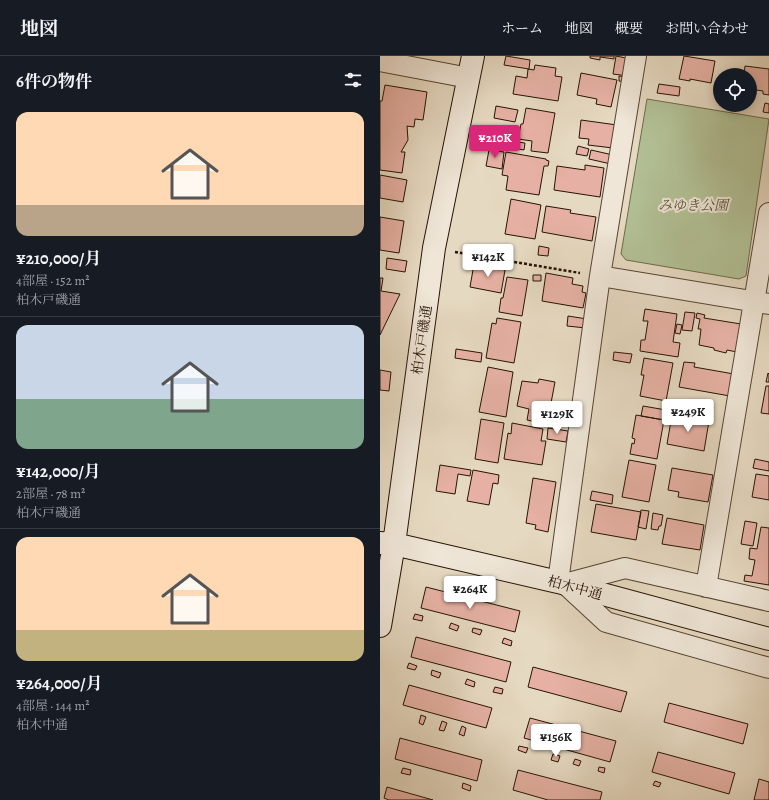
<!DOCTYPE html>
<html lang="ja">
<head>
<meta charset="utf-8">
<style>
  :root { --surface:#171b24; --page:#20242c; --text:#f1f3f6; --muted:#9ea1a6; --line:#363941; --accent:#db2777 }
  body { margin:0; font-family:Alegreya,"Noto Serif JP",serif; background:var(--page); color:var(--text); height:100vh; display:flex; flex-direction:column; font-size:15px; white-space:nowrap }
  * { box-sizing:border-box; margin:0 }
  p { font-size:13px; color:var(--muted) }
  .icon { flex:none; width:22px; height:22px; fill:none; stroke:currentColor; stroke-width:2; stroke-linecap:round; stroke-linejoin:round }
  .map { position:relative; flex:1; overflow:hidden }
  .sheet { display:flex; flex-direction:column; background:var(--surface); width:380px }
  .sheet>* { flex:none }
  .fabs { position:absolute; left:333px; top:12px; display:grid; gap:8px }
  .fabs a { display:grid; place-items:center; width:44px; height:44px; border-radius:50%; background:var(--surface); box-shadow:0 2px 10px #0003; font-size:20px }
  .price { position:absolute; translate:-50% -34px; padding:0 9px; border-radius:4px; background:#fff; color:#222; font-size:13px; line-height:26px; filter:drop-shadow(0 1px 2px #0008) }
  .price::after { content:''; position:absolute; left:50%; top:24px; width:12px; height:9px; margin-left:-6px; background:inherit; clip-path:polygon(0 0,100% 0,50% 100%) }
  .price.active { background:var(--accent); color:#fff }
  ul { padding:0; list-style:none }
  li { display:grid; align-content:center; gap:8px; height:212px; padding:0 16px }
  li+li { border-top:1px solid var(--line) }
  li span { display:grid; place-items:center; height:124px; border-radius:12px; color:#555 }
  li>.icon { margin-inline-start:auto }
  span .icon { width:72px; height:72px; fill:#fffc; stroke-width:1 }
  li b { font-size:17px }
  h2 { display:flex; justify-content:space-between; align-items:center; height:48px; padding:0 16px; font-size:17px }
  header { display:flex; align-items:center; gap:24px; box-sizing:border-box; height:56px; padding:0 20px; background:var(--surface); border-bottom:1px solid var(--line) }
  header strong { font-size:19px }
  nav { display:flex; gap:22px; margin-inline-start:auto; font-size:14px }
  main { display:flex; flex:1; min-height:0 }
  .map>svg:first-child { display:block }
  .green { fill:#b2c095; stroke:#6c6a4c }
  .building { fill:#e6b1a4; stroke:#261404 }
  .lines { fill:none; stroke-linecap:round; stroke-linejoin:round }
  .street-casing { stroke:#564533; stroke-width:22 }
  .secondary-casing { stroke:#261404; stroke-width:24 }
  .path { stroke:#261404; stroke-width:2.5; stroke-dasharray:3 2; stroke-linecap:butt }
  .street { stroke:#efe6d7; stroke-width:20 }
  .secondary { stroke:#efe6d7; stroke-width:22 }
  .labels { text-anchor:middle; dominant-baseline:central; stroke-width:4; stroke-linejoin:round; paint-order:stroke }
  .park-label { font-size:14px; font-style:italic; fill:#575037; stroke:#efe6d7 }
  .street-label { font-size:14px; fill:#261404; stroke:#efe6d7 }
</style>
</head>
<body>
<header>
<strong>地図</strong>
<nav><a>ホーム</a><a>地図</a><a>概要</a><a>お問い合わせ</a></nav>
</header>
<main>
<section class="sheet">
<h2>6件の物件<svg class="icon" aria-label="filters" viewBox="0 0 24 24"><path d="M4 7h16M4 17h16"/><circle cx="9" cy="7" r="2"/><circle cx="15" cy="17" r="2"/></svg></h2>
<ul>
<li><span style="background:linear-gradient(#ffd9b3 75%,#b9a48a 0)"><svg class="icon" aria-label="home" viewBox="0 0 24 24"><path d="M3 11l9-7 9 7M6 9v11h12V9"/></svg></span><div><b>¥210,000/月</b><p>4部屋 · 152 m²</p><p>柏木戸磯通</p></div></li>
<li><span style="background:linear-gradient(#c9d6e8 60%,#7fa58c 0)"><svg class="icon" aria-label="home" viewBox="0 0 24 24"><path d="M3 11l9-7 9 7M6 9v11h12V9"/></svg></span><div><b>¥142,000/月</b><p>2部屋 · 78 m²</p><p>柏木戸磯通</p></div></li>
<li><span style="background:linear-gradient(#ffd9b3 75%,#c2b280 0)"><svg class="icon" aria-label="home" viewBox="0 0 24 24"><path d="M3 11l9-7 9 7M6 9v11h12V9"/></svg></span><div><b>¥264,000/月</b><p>4部屋 · 144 m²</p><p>柏木中通</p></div></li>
</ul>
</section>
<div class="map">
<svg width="389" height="744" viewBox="0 0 389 744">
  <rect width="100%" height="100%" fill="#e6d9c1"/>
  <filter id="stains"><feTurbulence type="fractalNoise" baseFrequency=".005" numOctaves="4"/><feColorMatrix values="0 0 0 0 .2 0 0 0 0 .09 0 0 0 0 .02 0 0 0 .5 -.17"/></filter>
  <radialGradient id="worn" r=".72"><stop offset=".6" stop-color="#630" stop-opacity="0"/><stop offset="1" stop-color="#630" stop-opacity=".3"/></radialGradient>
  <path class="green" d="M267 43 389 63 366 220 359 223 246 204 241 198Z"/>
  <path class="building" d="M126 0 150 4 149 13 124 9Z
    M210 0H234V3L220 1V4L210 2Z
    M236 0 251 3 248 20 233 18Z
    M304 0 335 5 331 27 310 23V25L299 23Z
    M155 9 176 12 175 20 182 21 178 45 133 38 136 20 147 22 148 13 154 14Z
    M365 10 389 13V39L383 38V35L370 33V19H364Z
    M201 17 237 24 231 51 216 48 217 43 197 39Z
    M239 20 246 21V26L239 25Z
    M279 28 300 31 299 40 277 37Z
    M5 29 47 36 43 64 35 63 34 71 27 70 28 84 21 96H25L22 117 0 114V45H2Z
    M385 47 389 48V57L383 56Z
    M116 50 138 54 135 66 114 62Z
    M146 52 175 57 168 97 151 95 152 85 138 83 141 68H143Z
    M201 64 237 69 233 92 208 89 209 83 199 82Z
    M113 80 131 83 130 85 145 87 144 94 111 88Z
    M198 90 209 93 207 100 196 98Z
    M109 94 124 96 122 113 106 110Z
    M211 94 233 99 231 108 209 103Z
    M126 96 166 103V104L169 105 168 110H164L159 139 126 134 128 120 122 119Z
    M205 109 224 112 220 141 174 134 177 110 205 114Z
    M0 119 27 124 23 146 0 142Z
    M131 143 161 149 155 183 125 178Z
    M166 150 191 154 190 157 216 161 212 185 162 176Z
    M0 161 24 165 19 197 0 194Z
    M159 190 169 192 168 200 158 199Z
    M7 202 27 205 25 216 6 213Z
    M94 208 125 214 121 237 90 231Z
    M166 217 193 222 192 228 203 230 202 236 206 237 203 252 162 245Z
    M153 219H161V225H153Z
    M127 221 148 224 142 260 119 256 121 242H123Z
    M0 222H3L1 235 20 238 0 279Z
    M265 253 297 258 293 286 300 287 298 301 260 295 261 284H265L268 265H263Z
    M305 256 315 257 312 275 302 274Z
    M317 257 325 259 324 262 361 268 357 296 347 294 346 297 334 294V292L319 289 321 273H318L320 263 316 262Z
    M188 260 207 263 206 272 187 270Z
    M117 262 141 266 134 307 106 302 112 267 116 268Z
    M297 268 302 269 300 278 295 277Z
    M76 293 102 297 101 306 75 302Z
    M234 296 252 298 250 307 233 304Z
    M264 302 293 307 286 345 260 340 264 319H261Z
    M304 306 315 307 314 311 354 318 350 340 299 331Z
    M108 311 133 316 126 361 99 356Z
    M0 314 11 316 9 335 0 334Z
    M388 317 389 318V326H386Z
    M159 323 175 326 167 368 147 364 149 353 137 350 142 325 158 327Z
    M386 330H389V358L381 357Z
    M290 344 298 345 296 355 288 353Z
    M263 350 286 354 284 364 261 360Z
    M256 359 284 364 277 403 250 398 252 387 254 388 255 383 252 382Z
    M292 359 329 365 324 395 287 388Z
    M101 363 124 367 118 407 95 403Z
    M132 367 163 373 161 385H166L162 409 124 403 128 377 131 378Z
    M168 372 188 375 186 386 167 383Z
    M375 403 389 406V415L373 412Z
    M249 404 276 409 269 446 242 441Z
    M60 409 91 414 90 420 78 418 75 438 56 435Z
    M292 412 333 419 328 446 298 441 299 436 288 434Z
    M93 414 119 419 118 428 113 427 109 449 87 445Z
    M376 418 389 420V444L372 441Z
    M153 422 176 426 168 476 155 473 156 469 146 467Z
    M212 435 233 439 232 448 210 444Z
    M216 448 261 456 256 484 211 476Z
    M261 454 269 455 266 473 258 471Z
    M273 457 283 459 281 470H279L278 474 271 473Z
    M287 462 324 469 320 494 282 488Z
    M365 465 377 467 373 490 361 488Z
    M381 471 389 472V529L364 525 365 519 372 520 375 504 369 503 370 492 377 493Z
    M46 531 140 555 135 576 41 552Z
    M35 558 43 560 42 565 33 563Z
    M71 567 79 570 77 575 69 572Z
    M93 572 102 574 100 579 92 576Z
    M36 581 131 606 126 626 31 601Z
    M124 582 132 585 131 590 122 587Z
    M29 607 37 610 35 614 27 612Z
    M153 611 247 636 241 656 148 631Z
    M52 614 61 617 59 622 51 619Z
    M87 623 95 626 94 631 85 628Z
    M29 629 112 652 106 672 23 649Z
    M115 631 123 633 122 638 113 636Z
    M289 647 368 668 363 688 284 666Z
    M41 659 46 661 43 669 39 667Z
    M150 662 236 685 230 706 144 682Z
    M62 665 67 667 64 675 59 674Z
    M82 670 86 672 84 680 79 678Z
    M20 682 102 704 97 725 15 703Z
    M139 690 148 692 146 697 138 694Z
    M278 696 355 717 349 738 272 716Z
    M173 698 180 700 178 706 171 704Z
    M195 703 201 705 199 710 193 708Z
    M219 711 225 712 224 717 218 715Z
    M23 712 31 714 30 719 21 717Z
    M138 714 222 736 220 744H168L133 734Z
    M379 723 389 726V744H374Z
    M275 725 281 727 279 731 273 729Z
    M83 727 91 730 90 735 82 732Z
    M7 731 53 744H9L4 742Z"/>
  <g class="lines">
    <g class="street-casing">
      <path id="street" d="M0 5 89 22
        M220 220 389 248
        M178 526 220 220 256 0
        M185 528 226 566 389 612
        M185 528 245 512 389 545
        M326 531 389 157"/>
    </g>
    <g class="secondary-casing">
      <path id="secondary" d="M0 487 14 488 178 526 389 583
        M0 570 14 488 54 192 93 0"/>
    </g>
    <path class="path" d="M75 196 200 217"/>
    <use href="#street" class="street"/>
    <use href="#secondary" class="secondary"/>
  </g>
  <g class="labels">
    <g class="park-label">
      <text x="313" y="149">みゆき公園</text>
    </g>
    <g class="street-label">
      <text transform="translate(42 284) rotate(-82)">柏木戸磯通</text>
      <text transform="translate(195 532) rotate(15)">柏木中通</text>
    </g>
  </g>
  <rect width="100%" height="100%" filter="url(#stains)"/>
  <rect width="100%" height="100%" fill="url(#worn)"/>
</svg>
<div class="fabs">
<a><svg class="icon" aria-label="locate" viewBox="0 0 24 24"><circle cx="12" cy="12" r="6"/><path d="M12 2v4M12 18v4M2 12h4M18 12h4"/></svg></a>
</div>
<b class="price active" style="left:115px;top:103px">¥210K</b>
<b class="price" style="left:108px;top:222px">¥142K</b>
<b class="price" style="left:308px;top:377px">¥249K</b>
<b class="price" style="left:177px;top:379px">¥129K</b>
<b class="price" style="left:90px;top:554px">¥264K</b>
<b class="price" style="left:176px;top:702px">¥156K</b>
</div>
</main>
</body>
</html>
